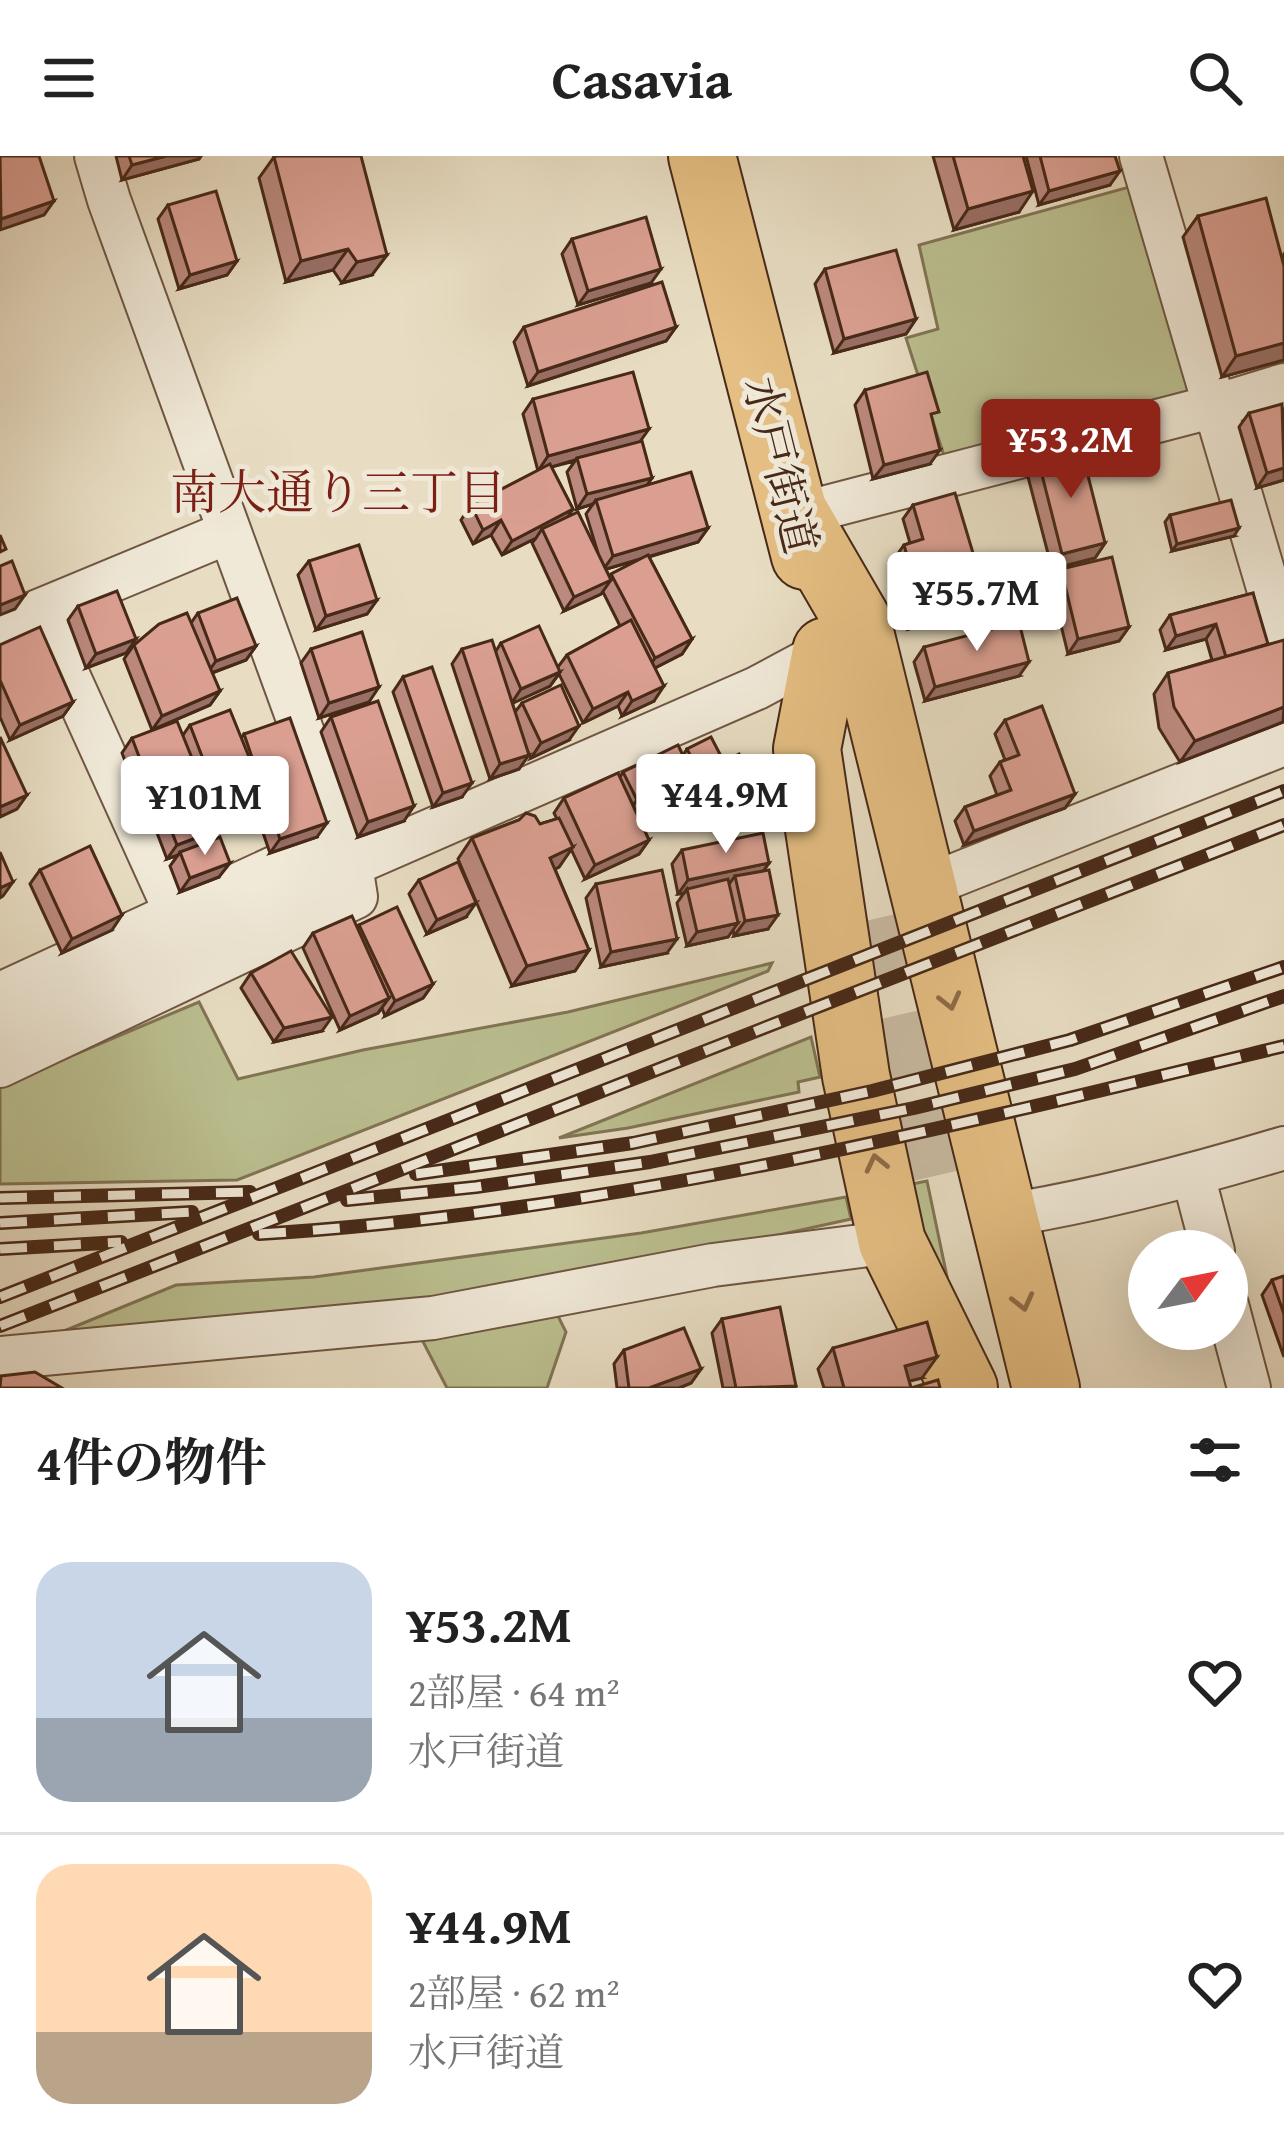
<!DOCTYPE html>
<html lang="ja">
<head>
<meta charset="utf-8">
<style>
  body { margin:0; font-family:"Gentium Book Plus","Noto Serif JP",serif; background:#f2f2f2; color:#222; height:100vh; display:flex; flex-direction:column; font-size:45px; white-space:nowrap }
  * { box-sizing:border-box; margin:0 }
  p { font-size:39px; color:#767676 }
  .icon { flex:none; width:66px; height:66px; fill:none; stroke:currentColor; stroke-width:2; stroke-linecap:round; stroke-linejoin:round }
  .map { position:relative; height:1232px; overflow:hidden }
  .panel { display:flex; flex-direction:column; background:#fff; flex:1 }
  .panel>* { flex:none }
  .needle { width:78px; rotate:58deg }
  .tools { position:absolute; left:1128px; top:1074px; display:grid; gap:24px }
  .tools a { display:grid; place-items:center; width:120px; height:120px; border-radius:50%; background:#fff; box-shadow:0 12px 48px #0002; font-size:60px }
  .price { position:absolute; translate:-50% -102px; padding:0 27px; border-radius:12px; background:#fff; color:#222; font-size:39px; line-height:78px; filter:drop-shadow(0 3px 6px #0008) }
  .price::after { content:''; position:absolute; left:50%; top:72px; width:36px; height:27px; margin-left:-18px; background:inherit; clip-path:polygon(0 0,100% 0,50% 100%) }
  .price.selected { background:#8f2418; color:#fff }
  ul { padding:0; list-style:none }
  li { display:flex; align-items:center; gap:36px; height:300px; padding:0 36px }
  li+li { border-top:3px solid #e0e0e0 }
  li span { display:grid; place-items:center; flex:none; width:336px; height:240px; border-radius:36px; color:#555 }
  li>.icon { margin-inline-start:auto }
  span .icon { width:144px; height:144px; fill:#fffc; stroke-width:1 }
  li b { font-size:51px }
  h2 { display:flex; justify-content:space-between; align-items:center; height:144px; padding:0 36px; font-size:51px }
  header { display:flex; justify-content:space-between; align-items:center; height:156px; padding:0 36px; background:#fff; font-size:54px; font-weight:800 }
  .map>svg:first-child { display:block }
</style>
</head>
<body>
<header><svg class="icon" aria-label="menu" viewBox="0 0 24 24"><path d="M4 6h16M4 12h16M4 18h16"/></svg>Casavia<svg class="icon" aria-label="search" viewBox="0 0 24 24"><circle cx="10" cy="10" r="6"/><path d="M15 15l6 6"/></svg></header>
<div class="map">
<svg width="1284" height="1232" viewBox="0 0 1284 1232">
  <rect width="100%" height="100%" fill="#e8ddc3"/>
  <filter id="stains"><feTurbulence type="fractalNoise" baseFrequency=".00167" numOctaves="4"/><feColorMatrix values="0 0 0 0 .2 0 0 0 0 .09 0 0 0 0 .02 0 0 0 .5 -.17"/></filter>
  <radialGradient id="worn" r=".72"><stop offset=".6" stop-color="#630" stop-opacity="0"/><stop offset="1" stop-color="#630" stop-opacity=".3"/></radialGradient>
  <g fill="#bbbf90" stroke="#817454" stroke-width="3">
    <path d="M1140 28 1196 224 1186 236 946 306 906 182 938 173 919 89Z"/>
    <path d="M772 807 768 815 237 1024 0 1028V930L199 846 238 923 363 894 568 856Z"/>
    <path d="M811 881 820 921 798 926 799 936 628 972 559 982Z"/>
    <path d="M927 1025 950 1135 892 1032Z"/>
    <path d="M846 1041 851 1063 645 1108 425 1146 222 1169 64 1175 176 1129 314 1121 641 1077Z"/>
    <path d="M558 1160 566 1176 547 1232H447L420 1180Z"/>
  </g>
  <g fill="none" stroke-linecap="round" stroke-linejoin="round">
    <path stroke="#c8b9a1" stroke-width="66" stroke-dasharray="66 33" stroke-linecap="butt" d="M887 760 947 1021"/>
    <g stroke="#6f5643" stroke-width="46">
      <g id="minor">
        <path d="M1141 0 1284 486"/>
        <path d="M796 359 1215 250 1284 229"/>
        <path d="M39 455 176 757"/>
        <path d="M0 471 229 376"/>
        <path d="M922 732 1284 588"/>
        <path d="M0 838 339 682"/>
        <path d="M0 873 351 709 757 532 826 495"/>
        <path d="M0 910 356 741 351 709 109 44 96 0"/>
        <path d="M1193 1019 1213 1095"/>
        <path d="M1001 1060C1097 1045 1191 1020 1284 992"/>
        <path d="M1227 1149 1249 1232"/>
        <path d="M0 1202 433 1162 713 1109 892 1086"/>
      </g>
    </g>
    <g stroke="#472918" stroke-width="70">
      <g id="primary">
        <path d="M702 0 805 400"/>
        <path d="M796 359 857 464 1046 1232"/>
        <path d="M826 495 807 593 856 920 892 1086 964 1232"/>
      </g>
    </g>
    <use href="#minor" stroke="#f0e9d8" stroke-width="42"/>
    <use href="#primary" stroke="#e4be82" stroke-width="66"/>
    <g stroke="#472918" stroke-width="14">
      <g id="rail">
        <path d="M416 1018 633 987 872 935 1070 884 1284 811"/>
        <path d="M0 1042 250 1036"/>
        <path d="M347 1044 476 1031 650 1006 914 952 1075 913 1284 840"/>
        <path d="M0 1067 192 1056"/>
        <path d="M259 1078C607 1057 947 972 1284 890"/>
        <path d="M0 1093 121 1086"/>
        <path d="M0 1141 1284 635"/>
        <path d="M0 1170 1284 669"/>
      </g>
    </g>
    <use href="#rail" stroke="#f0e9d8" stroke-width="9" stroke-dasharray="27" stroke-linecap="butt"/>
  </g>
  <g fill="#bb897d" stroke="#472918" stroke-width="3" fill-rule="evenodd">
    <path d="M116 0H201L199 3 122 24Z"/>
    <path d="M933 0H1023L1019 56 954 74Z"/>
    <path d="M1026 0H1115L1110 29 1039 49Z"/>
    <path d="M274 1 372 119 342 127 333 114 286 126 259 22Z"/>
    <path d="M168 49 237 105 227 119 179 133 158 63Z"/>
    <path d="M1198 60 1282 101 1284 98V204L1222 221 1183 81Z"/>
    <path d="M572 83 651 127 578 149 562 98Z"/>
    <path d="M825 113 916 163 906 178 834 197 815 128Z"/>
    <path d="M524 171H676L666 185 528 230 514 186Z"/>
    <path d="M865 234 930 308 873 323 855 249Z"/>
    <path d="M533 243 640 286 652 322 647 329 708 372 698 386 649 401 692 483 682 498 655 512 654 545 622 560 618 550 583 567 559 518 550 530 512 547 515 556 522 547 569 584 531 602 528 596 519 613 490 623 452 508 462 493 496 495 501 487 558 511 567 499 620 470 603 436 601 438 564 455 532 387 536 382 502 399 491 379 473 388 461 364 471 349 538 315 523 258ZM575 305 567 316 577 353 593 348 586 358 598 397 568 360 573 353 551 311ZM641 403 609 421 606 413Z"/>
    <path d="M1284 253V324L1257 332 1239 271 1249 257Z"/>
    <path d="M1038 303 1105 387 1095 402 1052 413 1027 317Z"/>
    <path d="M913 349 976 407 969 418 975 444 965 458 909 473 902 444 905 439 904 440 894 403 904 389 910 387 903 363Z"/>
    <path d="M1170 359 1234 380 1172 395 1165 366Z"/>
    <path d="M309 405 377 444 367 458 316 474 298 419Z"/>
    <path d="M1061 413 1129 471 1119 485 1068 498 1051 428Z"/>
    <path d="M1253 437 1283 566 1180 606 1159 572 1154 538 1168 517 1212 504 1206 483 1166 494 1160 474 1170 459Z"/>
    <path d="M78 450 126 497 86 512 68 464Z"/>
    <path d="M198 457 256 490 246 504 212 517 220 535 210 549 152 574 124 503 134 489 191 467Z"/>
    <path d="M0 489 73 546 63 560 10 584 0 561Z"/>
    <path d="M924 491 1019 520 925 545 914 506Z"/>
    <path d="M311 493 369 546 319 562 301 507Z"/>
    <path d="M403 521 462 641 433 651 393 536Z"/>
    <path d="M331 561 404 665 358 681 321 576Z"/>
    <path d="M1005 564 1075 638 1065 652 964 689 955 665 965 651 997 639 990 620 1000 606 1005 604 995 578Z"/>
    <path d="M190 569 241 582 244 578 317 681 270 697 241 613 239 616 200 630 217 674 210 685 219 721 180 736 170 710 178 699 167 703 149 656 158 643 142 649 122 597 132 582 183 579Z"/>
    <path d="M687 593 724 606 745 643 706 663 692 636 687 643 636 656 649 684 639 698 585 723 571 693 559 711 555 713 589 794 575 815 512 830 458 703 472 682 519 664 540 668 557 663 554 657 564 642 620 621 623 616 683 599Z"/>
    <path d="M682 694 769 707 764 714 768 773 734 780 733 773 728 781 687 790 677 747 684 737 678 738 672 708Z"/>
    <path d="M40 714 112 774 62 797 30 728Z"/>
    <path d="M419 724 466 761 427 778 409 738Z"/>
    <path d="M596 728 667 797 601 811 586 742Z"/>
    <path d="M359 769 433 828 423 842 385 860 382 852 378 857 340 874 303 792 313 777 357 771Z"/>
    <path d="M251 817 322 875 274 886 241 832Z"/>
    <path d="M1284 1120V1201L1262 1139 1272 1124Z"/>
    <path d="M722 1163 796 1230 795 1232H723L712 1177Z"/>
    <path d="M833 1192 922 1222 909 1225 911 1232H940H824L818 1213Z"/>
    <path d="M624 1194 701 1213 691 1227 679 1232H617L614 1208Z"/>
  </g>
  <g fill="#996f66" stroke="#472918" stroke-width="3">
    <path d="M166 0H201L199 3 122 24 132 9Z"/>
    <path d="M1120 15 1110 29 1039 49 1049 35Z"/>
    <path d="M1033 35 1019 56 954 74 968 53Z"/>
    <path d="M54 45 44 59 0 74 1 63Z"/>
    <path d="M348 93 333 114 286 126 301 105Z"/>
    <path d="M387 99 372 119 342 127 357 106Z"/>
    <path d="M237 105 227 119 179 133 190 119Z"/>
    <path d="M661 113 651 127 578 149 588 135Z"/>
    <path d="M916 163 906 178 834 197 844 183Z"/>
    <path d="M676 171 666 185 528 230 538 216Z"/>
    <path d="M1284 187V204L1222 221 1236 200Z"/>
    <path d="M649 273 639 287 577 302 575 304 538 315 548 300Z"/>
    <path d="M940 294 930 308 873 323 884 309Z"/>
    <path d="M1284 312V324L1257 332 1267 317Z"/>
    <path d="M652 322 642 336 596 344 593 348 577 353 587 338Z"/>
    <path d="M573 353 563 368 542 373 536 382 502 399 512 385Z"/>
    <path d="M501 364 491 379 473 388 483 374Z"/>
    <path d="M708 372 698 386 603 414 613 400Z"/>
    <path d="M1239 372 1234 380 1172 395 1177 388Z"/>
    <path d="M1105 387 1095 402 1052 413 1062 398Z"/>
    <path d="M976 407 966 421 912 430 904 440 914 425Z"/>
    <path d="M611 424 601 438 564 455 574 441Z"/>
    <path d="M25 439 15 453 0 459V449Z"/>
    <path d="M377 444 367 458 316 474 326 460Z"/>
    <path d="M975 444 965 458 909 473 919 458Z"/>
    <path d="M1216 468 1206 483 1166 494 1176 480Z"/>
    <path d="M1129 471 1119 485 1068 498 1078 483Z"/>
    <path d="M136 483 126 497 86 512 96 498Z"/>
    <path d="M692 483 682 498 645 517 655 502Z"/>
    <path d="M256 490 246 504 206 519 216 505Z"/>
    <path d="M1029 506 1019 520 925 545 935 531Z"/>
    <path d="M560 516 550 530 511 548 521 533Z"/>
    <path d="M664 530 654 545 622 560 632 545Z"/>
    <path d="M379 531 369 546 319 562 329 547Z"/>
    <path d="M220 535 210 549 152 574 162 560Z"/>
    <path d="M628 536 618 550 583 567 593 553Z"/>
    <path d="M73 546 63 560 10 584 20 569Z"/>
    <path d="M1284 551 1283 566 1180 606 1195 585Z"/>
    <path d="M579 570 569 584 531 602 541 587Z"/>
    <path d="M529 599 519 613 490 623 500 608Z"/>
    <path d="M249 601 239 616 198 630 208 616Z"/>
    <path d="M198 617 188 632 142 649 152 635Z"/>
    <path d="M472 627 462 641 433 651 443 637Z"/>
    <path d="M697 629 687 643 626 658 637 644Z"/>
    <path d="M755 629 745 643 706 663 716 649Z"/>
    <path d="M1075 638 1065 652 964 689 974 675Z"/>
    <path d="M27 639 17 653 0 661V651Z"/>
    <path d="M414 650 404 665 358 681 368 666Z"/>
    <path d="M327 667 317 681 270 697 280 683Z"/>
    <path d="M217 674 207 688 180 696 178 699 167 703 177 689Z"/>
    <path d="M649 684 639 698 585 723 595 709Z"/>
    <path d="M573 691 559 711 536 722 550 702Z"/>
    <path d="M230 707 219 721 180 736 190 722Z"/>
    <path d="M769 707 759 721 735 720 730 727 688 736 687 733 684 737 678 738 688 724Z"/>
    <path d="M13 726 3 740 0 742V732Z"/>
    <path d="M476 747 466 761 427 778 437 764Z"/>
    <path d="M122 759 112 774 62 797 72 783Z"/>
    <path d="M778 759 768 773 734 780 745 765Z"/>
    <path d="M738 767 728 781 687 790 697 776Z"/>
    <path d="M677 783 667 797 601 811 611 796Z"/>
    <path d="M589 794 575 815 512 830 527 810Z"/>
    <path d="M433 828 423 842 385 860 395 845Z"/>
    <path d="M389 842 378 857 340 874 350 860Z"/>
    <path d="M332 861 322 875 274 886 284 872Z"/>
    <path d="M937 1201 922 1222 890 1230 905 1210Z"/>
    <path d="M701 1213 691 1227 679 1232H649Z"/>
  </g>
  <g fill="#da9f91" stroke="#472918" stroke-width="3">
    <path d="M0 0H39L54 45 1 63Z"/>
    <path d="M129 0H166L132 9Z"/>
    <path d="M277 0H361L387 99 357 106 348 93 301 105 274 1Z"/>
    <path d="M953 0H1023L1033 35 968 53Z"/>
    <path d="M1040 0H1115L1120 15 1049 35Z"/>
    <path d="M216 35 237 105 190 119 168 49Z"/>
    <path d="M1266 42 1284 110V187L1236 200 1198 60Z"/>
    <path d="M646 61 661 113 588 135 572 83Z"/>
    <path d="M896 94 916 163 844 183 825 113Z"/>
    <path d="M662 126 676 171 538 216 524 171Z"/>
    <path d="M633 216 649 273 548 300 533 243Z"/>
    <path d="M927 216 939 256 931 258 940 294 884 309 865 234Z"/>
    <path d="M1282 248 1284 312 1267 317 1249 257Z"/>
    <path d="M642 285 652 322 587 338 577 302Z"/>
    <path d="M1081 292 1105 387 1062 398 1038 303Z"/>
    <path d="M550 308 573 353 512 385 501 364 483 374 471 349Z"/>
    <path d="M691 316 708 372 613 400 596 344Z"/>
    <path d="M955 337 976 407 914 425 904 389 923 383 913 349Z"/>
    <path d="M1231 344 1239 372 1177 388 1170 359Z"/>
    <path d="M578 356 611 424 574 441 542 373Z"/>
    <path d="M0 379 6 393 0 396Z"/>
    <path d="M359 389 377 444 326 460 309 405Z"/>
    <path d="M648 399 692 483 655 502 611 418Z"/>
    <path d="M1112 401 1129 471 1078 483 1061 413Z"/>
    <path d="M12 405 25 439 0 449V410Z"/>
    <path d="M968 415 975 444 919 458 912 430Z"/>
    <path d="M117 435 136 483 96 498 78 450Z"/>
    <path d="M1253 437 1268 488 1226 501 1216 468 1176 480 1170 459Z"/>
    <path d="M237 442 256 490 216 505 198 457Z"/>
    <path d="M187 457 220 535 162 560 134 489 159 468Z"/>
    <path d="M631 464 664 530 632 545 628 536 593 553 567 499Z"/>
    <path d="M1019 466 1029 506 935 531 924 491Z"/>
    <path d="M539 470 560 516 521 533 501 487Z"/>
    <path d="M40 471 73 546 20 569 0 524V489Z"/>
    <path d="M362 476 379 531 329 547 311 493Z"/>
    <path d="M492 484 529 599 500 608 462 493Z"/>
    <path d="M1284 484V551L1195 585 1174 551 1168 517Z"/>
    <path d="M432 511 472 627 443 637 403 521Z"/>
    <path d="M561 529 579 570 541 587 522 547Z"/>
    <path d="M378 545 414 650 368 666 331 561Z"/>
    <path d="M1042 550 1075 638 974 675 965 651 1011 634 1000 606 1019 599 1005 564Z"/>
    <path d="M230 554 249 601 208 616 190 569Z"/>
    <path d="M290 562 327 667 280 683 244 578Z"/>
    <path d="M177 565 198 617 152 635 132 582Z"/>
    <path d="M0 581 27 639 0 651Z"/>
    <path d="M711 581 724 606 739 598 755 629 716 649 687 593Z"/>
    <path d="M678 589 697 629 637 644 623 616Z"/>
    <path d="M618 617 649 684 595 709 564 642Z"/>
    <path d="M199 626 217 674 177 689 159 642Z"/>
    <path d="M526 657 535 660 540 668 559 662 573 691 550 702 589 794 527 810 472 682 519 664Z"/>
    <path d="M763 677 769 707 688 724 682 694Z"/>
    <path d="M220 681 230 707 190 722 180 696Z"/>
    <path d="M90 690 122 759 72 783 40 714Z"/>
    <path d="M0 696 13 726 0 732Z"/>
    <path d="M458 706 476 747 437 764 419 724Z"/>
    <path d="M662 714 677 783 611 796 596 728Z"/>
    <path d="M769 714 778 759 745 765 735 720Z"/>
    <path d="M728 723 738 767 697 776 687 733Z"/>
    <path d="M397 751 433 828 395 845 359 769Z"/>
    <path d="M352 760 389 842 350 860 313 777Z"/>
    <path d="M291 795 332 861 284 872 251 817Z"/>
    <path d="M1284 1120V1158L1272 1124Z"/>
    <path d="M780 1151 796 1230 736 1232 722 1163Z"/>
    <path d="M927 1166 937 1201 905 1210 911 1232 938 1224 940 1232H844L833 1192Z"/>
    <path d="M684 1172 701 1213 649 1232H629L624 1194Z"/>
    <path d="M35 1216 62 1232H0L1 1220Z"/>
  </g>
  <defs><path id="oneway-chevron" d="M-2-3.5L2.5 0L-2 3.5" fill="none" stroke-width="1.6" stroke-linecap="round" stroke-linejoin="round" transform="scale(3)"/></defs>
  <g stroke="#8e6c48">
    <use href="#oneway-chevron" transform="translate(950 845) rotate(76)"/>
    <use href="#oneway-chevron" transform="translate(876 1007) rotate(-103)"/>
    <use href="#oneway-chevron" transform="translate(1023 1146) rotate(76)"/>
  </g>
  <g text-anchor="middle" stroke-width="10" stroke-linejoin="round" paint-order="stroke">
    <g font-size="45" fill="#472918" stroke="#f0e9d8">
      <text transform="translate(781 309) rotate(76)" y="16">水戸街道</text>
    </g>
    <g font-size="48" fill="#7a1f14" stroke="#f0e9d8">
      <text x="338" y="353">南大通り三丁目</text>
    </g>
  </g>
  <rect width="100%" height="100%" filter="url(#stains)"/>
  <rect width="100%" height="100%" fill="url(#worn)"/>
</svg>
<div class="tools">
<a><svg class="needle" viewBox="-14 -14 28 28"><path d="M0-13l5 13h-10z" fill="#e53935"/><path d="M0 13l5-13h-10z" fill="#767676"/></svg></a>
</div>
<b class="price selected" style="left:1071px;top:345px">¥53.2M</b>
<b class="price" style="left:977px;top:498px">¥55.7M</b>
<b class="price" style="left:726px;top:700px">¥44.9M</b>
<b class="price" style="left:205px;top:702px">¥101M</b>
</div>
<section class="panel">
<h2>4件の物件<svg class="icon" aria-label="filters" viewBox="0 0 24 24"><path d="M4 7h16M4 17h16"/><circle cx="9" cy="7" r="2"/><circle cx="15" cy="17" r="2"/></svg></h2>
<ul>
<li><span style="background:linear-gradient(#c9d6e8 65%,#9aa5b1 0)"><svg class="icon" aria-label="home" viewBox="0 0 24 24"><path d="M3 11l9-7 9 7M6 9v11h12V9"/></svg></span><div><b>¥53.2M</b><p>2部屋 · 64 m²</p><p>水戸街道</p></div><svg class="icon" aria-label="heart" viewBox="0 0 24 24"><path d="M12 20l-8-8c-3-5 5-10 8-4 3-6 11-1 8 4z"/></svg></li>
<li><span style="background:linear-gradient(#ffd9b3 70%,#b9a48a 0)"><svg class="icon" aria-label="home" viewBox="0 0 24 24"><path d="M3 11l9-7 9 7M6 9v11h12V9"/></svg></span><div><b>¥44.9M</b><p>2部屋 · 62 m²</p><p>水戸街道</p></div><svg class="icon" aria-label="heart" viewBox="0 0 24 24"><path d="M12 20l-8-8c-3-5 5-10 8-4 3-6 11-1 8 4z"/></svg></li>
</ul>
</section>
</body>
</html>
